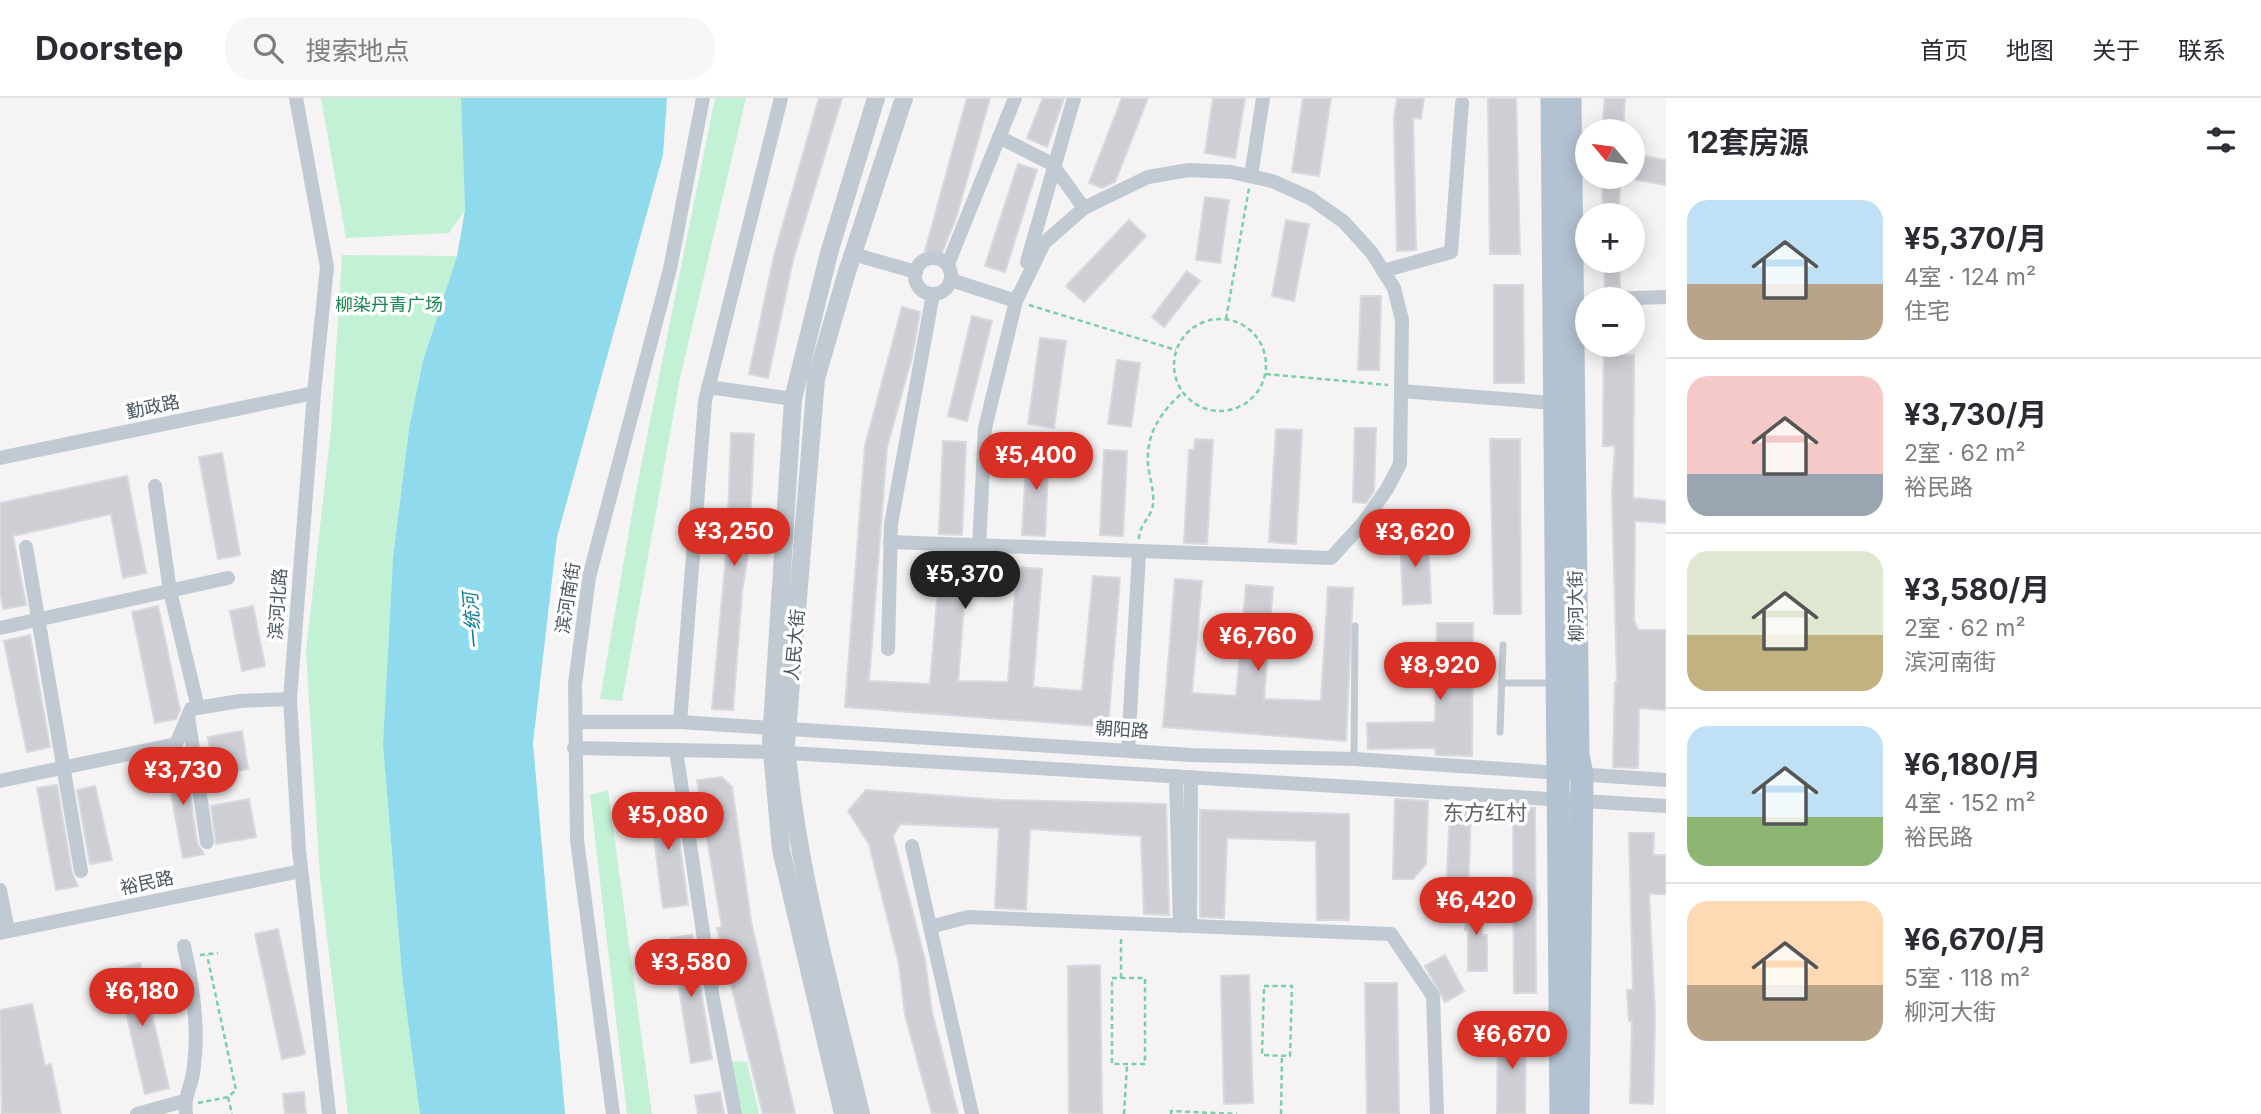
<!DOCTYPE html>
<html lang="zh">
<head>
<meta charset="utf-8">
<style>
  body { margin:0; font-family:Inter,"Noto Sans SC",sans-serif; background:#f7f7f7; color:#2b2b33; height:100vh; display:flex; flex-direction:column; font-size:26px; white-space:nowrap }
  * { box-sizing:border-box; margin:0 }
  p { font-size:23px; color:#7c7c81 }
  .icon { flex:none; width:38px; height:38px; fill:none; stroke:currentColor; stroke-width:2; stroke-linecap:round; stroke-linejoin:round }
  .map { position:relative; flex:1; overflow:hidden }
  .panel { display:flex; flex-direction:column; background:#fff; width:595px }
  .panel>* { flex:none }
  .needle { width:46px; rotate:299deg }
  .fabs { position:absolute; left:1575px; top:21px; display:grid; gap:14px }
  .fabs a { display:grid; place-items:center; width:70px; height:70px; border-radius:50%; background:#fff; box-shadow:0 4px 18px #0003; font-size:35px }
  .price { position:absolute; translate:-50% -60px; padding:0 16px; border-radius:24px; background:#d93025; color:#fff; font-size:23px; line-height:46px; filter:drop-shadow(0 2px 4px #0008) }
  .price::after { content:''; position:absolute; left:50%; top:42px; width:21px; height:16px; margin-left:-10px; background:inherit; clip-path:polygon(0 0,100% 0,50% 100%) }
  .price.active { background:#222; color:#fff }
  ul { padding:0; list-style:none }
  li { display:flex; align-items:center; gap:21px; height:175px; padding:0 21px }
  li+li { border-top:2px solid #e1e1e2 }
  li span { display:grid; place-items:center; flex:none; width:196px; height:140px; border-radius:21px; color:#555 }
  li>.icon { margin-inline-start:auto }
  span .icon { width:84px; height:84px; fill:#fffc; stroke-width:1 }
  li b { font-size:30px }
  h2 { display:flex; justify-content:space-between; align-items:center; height:84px; padding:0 21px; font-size:30px }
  header { display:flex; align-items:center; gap:42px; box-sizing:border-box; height:98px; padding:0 35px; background:#fff; border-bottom:2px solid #e1e1e2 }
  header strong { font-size:33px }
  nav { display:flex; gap:38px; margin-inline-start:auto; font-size:24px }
  .search { width:490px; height:63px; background:#f7f7f7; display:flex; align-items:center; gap:18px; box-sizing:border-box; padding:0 24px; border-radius:28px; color:#7c7c81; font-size:26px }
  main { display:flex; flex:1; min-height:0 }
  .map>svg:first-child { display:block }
</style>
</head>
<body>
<header>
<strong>Doorstep</strong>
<div class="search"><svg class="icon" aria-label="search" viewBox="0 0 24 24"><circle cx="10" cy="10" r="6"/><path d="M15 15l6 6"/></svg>搜索地点</div>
<nav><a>首页</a><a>地图</a><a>关于</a><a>联系</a></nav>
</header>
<main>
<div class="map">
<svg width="1666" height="1016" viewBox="0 0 1666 1016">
  <rect width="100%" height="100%" fill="#f5f3f3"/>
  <g fill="#c3f1d5">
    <path d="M321 0H461L465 112 449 135 346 140Z"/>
    <path d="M715 0H746L680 280 622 603 600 601 636 393Z"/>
    <path d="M342 157 457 158 424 261 409 331 393 460 383 646 402 877 423 1016H348L320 780 306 553 331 332Z"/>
    <path d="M608 692 652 1016H627L590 697Z"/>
    <path d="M731 963 747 964 759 1016H740Z"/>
  </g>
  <path fill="#90daee" d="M461 0H667L663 57 557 439 533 645 565 1016H420L402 877 383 646 393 460 409 331 423 263 457 158 465 112Z"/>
  <g fill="#cdcfd5" stroke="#d7d9de" stroke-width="2">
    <path d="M819 0H842L793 162 768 280 749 276 774 158Z"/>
    <path d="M967 0H990L956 120 941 157 925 153Z"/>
    <path d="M1043 0H1064L1047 49 1027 40Z"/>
    <path d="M1122 0H1148L1115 84 1102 90 1089 85Z"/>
    <path d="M1213 0H1245L1235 60 1205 55Z"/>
    <path d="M1303 0H1331L1319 78 1292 74Z"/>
    <path d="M1397 0H1424L1421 21 1413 20 1416 152 1397 153 1394 20Z"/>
    <path d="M1488 0H1516L1520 156H1490Z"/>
    <path d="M1605 0H1625L1623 33H1602Z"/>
    <path d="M1636 57 1666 62V87L1632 81Z"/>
    <path d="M1018 66 1037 72 1005 174 985 168Z"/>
    <path d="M1602 79H1621L1618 117H1603Z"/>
    <path d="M1205 99 1229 102 1220 165 1196 162Z"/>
    <path d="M1129 122 1146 138 1084 204 1066 188Z"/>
    <path d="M1286 122 1309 126 1294 203 1272 198Z"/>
    <path d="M1604 163H1619L1620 189H1605Z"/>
    <path d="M1187 173 1200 183 1164 229 1152 219Z"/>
    <path d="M1494 187H1523L1524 285H1494Z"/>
    <path d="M1361 198H1381L1379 272H1358Z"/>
    <path d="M902 209 920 214 912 259 887 349 869 583 930 586 940 468 967 470 958 583 1008 584 1017 469 1042 471 1033 589 1082 593 1093 478 1120 480 1108 629 845 609 865 348Z"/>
    <path d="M972 218 992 223 967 323 948 318Z"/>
    <path d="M1040 240 1066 243 1054 330 1028 326Z"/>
    <path d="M1604 247H1624V257H1634L1633 400 1666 403V425L1635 423 1634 522 1638 532H1666V612L1639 610 1638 670 1613 669 1615 584H1617L1612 393 1615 348H1603Z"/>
    <path d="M1117 262 1140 265 1131 329 1108 326Z"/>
    <path d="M1355 330H1376L1374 393 1366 405 1353 404Z"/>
    <path d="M1276 331 1302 332 1296 446 1269 444Z"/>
    <path d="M731 335 754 336 749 450 742 494 733 612 712 611 727 447Z"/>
    <path d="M1195 341 1213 342 1207 446 1184 445 1189 352H1194Z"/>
    <path d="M1490 341H1520L1521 516H1494Z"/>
    <path d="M943 343 966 344 962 437 939 436Z"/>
    <path d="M1027 349 1049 350 1045 438 1022 437Z"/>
    <path d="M1104 352 1127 353 1123 438 1100 437Z"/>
    <path d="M222 355 240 457 218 461 199 359Z"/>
    <path d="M127 378 146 475 123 480 111 416 13 438 26 507 3 511 0 493V405Z"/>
    <path d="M1428 436 1431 505 1403 507 1400 437Z"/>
    <path d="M1175 481 1202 483 1192 595 1236 598 1246 487 1273 489 1264 601 1321 603 1328 489 1353 490 1346 643 1163 629Z"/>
    <path d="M158 508 180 612 176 621 155 625 132 514Z"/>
    <path d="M253 508 265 568 242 573 230 513Z"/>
    <path d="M1437 525H1473L1472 658 1436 657 1435 650 1368 651 1367 625 1435 624Z"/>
    <path d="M30 537 50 649 27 654 4 543Z"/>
    <path d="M242 633 248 671 215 677 208 639Z"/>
    <path d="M185 660 197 745 204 756 183 760 165 664Z"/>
    <path d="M722 679 732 689 751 823 795 1016H763L717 830 722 829 697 682Z"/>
    <path d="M57 687 72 775 78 788 56 792 37 690Z"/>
    <path d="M95 688 112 762 90 766 77 692Z"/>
    <path d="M866 692 1001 702 1166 706 1169 817 1144 816 1141 738 1030 731 1026 812 995 810 999 730 900 726 893 738 925 862 932 914 958 1016H932L905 917 899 866 869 746 848 713Z"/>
    <path d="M673 697 688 807 663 810 649 701Z"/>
    <path d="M249 701 256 739 216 746 211 708Z"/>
    <path d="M1395 701 1428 703 1426 766 1413 781H1393Z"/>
    <path d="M1513 708 1535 710 1536 895H1514Z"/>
    <path d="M1200 712 1349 716V822H1317L1316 743 1227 740 1224 820 1200 819Z"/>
    <path d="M1450 712 1471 713 1468 795 1446 794Z"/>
    <path d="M1629 735H1654L1653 757H1666V796H1649L1655 917 1653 1006 1630 1005 1632 923H1629L1627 892H1633Z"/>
    <path d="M1470 800 1484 801 1482 837H1487V873H1468V832H1465Z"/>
    <path d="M278 831 305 956 282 961 255 836Z"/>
    <path d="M692 837 712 961 691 965 671 840Z"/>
    <path d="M1445 857 1464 893 1445 904 1425 868Z"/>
    <path d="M140 865 169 990 145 996 116 871Z"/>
    <path d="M1100 867 1102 1016H1069L1068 868Z"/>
    <path d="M1249 877 1253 1005 1224 1006 1221 878Z"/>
    <path d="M1365 885H1397L1399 1016H1367Z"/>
    <path d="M32 906 45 968 51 966 61 1016H2L0 912Z"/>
    <path d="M1498 930H1526L1525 1016H1497Z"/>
    <path d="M304 994 306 1016H285L283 996Z"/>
    <path d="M720 994 724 1016H698L695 998Z"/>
  </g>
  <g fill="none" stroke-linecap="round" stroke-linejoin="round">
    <g stroke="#7ad0a6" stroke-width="2.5" stroke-dasharray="5 3.5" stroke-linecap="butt">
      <path d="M1029 207 1176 252"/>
      <circle cx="1220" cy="267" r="46"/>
      <path d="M1226 221 1249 90"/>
      <path d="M1266 276 1388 287"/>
      <path d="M1139 441C1139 426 1152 419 1153 406 1155 390 1146 372 1148 356 1149 331 1164 311 1182 295"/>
      <path d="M200 857 218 855"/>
      <rect x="1112" y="880" width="33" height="86"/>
      <path d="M1121 880V838"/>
      <path d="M1264 888H1292L1290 958 1262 957Z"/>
      <path d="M228 999 232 1016"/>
      <path d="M198 1005 228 999 236 992 207 857"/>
      <path d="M1124 1016 1127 967"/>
      <path d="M1171 1016V1013L1237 1016"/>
      <path d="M1281 1016 1282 957"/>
    </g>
    <g stroke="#c1cad2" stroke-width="7">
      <path d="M1501 585H1553"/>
      <path d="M1500 634 1503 547"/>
      <path d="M1354 661 1355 528"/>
    </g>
    <g stroke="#c1cad2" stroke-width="14">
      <path d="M296 0 327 169 314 295 290 601 299 752 329 1016"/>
      <path d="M999 39 1052 66 1084 110"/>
      <path d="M1251 78 1263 0"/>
      <path d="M853 156 916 174"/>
      <circle cx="933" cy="178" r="18"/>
      <path d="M1027 164 1074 0"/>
      <path d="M948 166 1015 0"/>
      <path d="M1383 173 1451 154 1462 5"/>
      <path d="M951 182 1016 203 1018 197"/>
      <path d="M1605 201 1666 199"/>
      <path d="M708 289 793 301"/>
      <path d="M1401 293 1554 305"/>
      <path d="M0 360 314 295"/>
      <path d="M155 388 170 493 198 610"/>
      <path d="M890 444 1331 460 1363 425 1387 391 1400 366 1402 222 1394 190 1372 155 1344 124 1310 100 1272 83 1231 74 1189 72 1148 79 1084 110 1044 145 1016 203 985 330 979 449"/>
      <path d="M26 449 81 773"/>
      <path d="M0 530 228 480"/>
      <path d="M888 551 891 426 933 196"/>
      <path d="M188 618 207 744"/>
      <path d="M576 624H680L1191 657 1354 661 1666 682"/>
      <path d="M680 624 705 303 781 0"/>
      <path d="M574 650 772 654 1666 708"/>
      <path d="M676 652 712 895 735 1016"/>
      <path d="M1128 652 1139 455"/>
      <path d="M1176 678 1180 828"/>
      <path d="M0 683 176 646 191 611 240 603 290 601"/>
      <path d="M912 748 972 1016"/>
      <path d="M0 792 8 833"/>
      <path d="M1190 828 1191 679"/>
      <path d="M930 829 968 819 1391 836 1433 898 1437 1016"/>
      <path d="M0 835 301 773"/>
      <path d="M184 848C193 887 199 928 194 968 193 986 183 998 186 1016"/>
      <path d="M137 1016 184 1003"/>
      <path d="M613 1016 577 742 575 586 589 479 670 171 703 0"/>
    </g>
    <g stroke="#c1cad2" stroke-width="18">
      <path d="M843 1016 781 752 771 643 793 301 829 155 876 0"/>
      <path d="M861 1016C832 894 797 771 786 646L816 281 846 177 904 0"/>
    </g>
    <g stroke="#b3c2d1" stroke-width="23">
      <path d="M1552 0 1561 1016"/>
      <path d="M1570 0 1578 657 1582 676 1578 1016"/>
    </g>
  </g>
  <g text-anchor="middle" stroke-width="7" stroke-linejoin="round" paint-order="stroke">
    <g font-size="18" fill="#17864f" stroke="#fff">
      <text x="389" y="213">柳染丹青广场</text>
    </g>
    <g font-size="18" fill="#4a5661" stroke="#fff">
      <text transform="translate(153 309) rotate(-12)" y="6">勤政路</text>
      <text transform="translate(568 500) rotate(-81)" y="6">滨河南街</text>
      <text transform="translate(278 506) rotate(-86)" y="6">滨河北路</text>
      <text transform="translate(1576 508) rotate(-91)" y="6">柳河大街</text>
      <text transform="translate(795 547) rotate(-85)" y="6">人民大街</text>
      <text transform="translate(1122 632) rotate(4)" y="6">朝阳路</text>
      <text transform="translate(147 785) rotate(-12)" y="6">裕民路</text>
    </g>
    <g font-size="19" font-style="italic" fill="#0c7c9b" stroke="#fff">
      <text transform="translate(472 523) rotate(-95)" y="7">一统河</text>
    </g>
    <g font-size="21" fill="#5f6368" stroke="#fff">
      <text x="1485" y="722">东方红村</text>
    </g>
  </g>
</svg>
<div class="fabs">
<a><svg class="needle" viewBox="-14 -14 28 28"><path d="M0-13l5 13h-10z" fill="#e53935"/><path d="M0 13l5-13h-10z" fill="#7c7c81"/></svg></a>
<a>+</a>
<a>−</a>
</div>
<b class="price" style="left:1036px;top:394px">¥5,400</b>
<b class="price" style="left:734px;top:470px">¥3,250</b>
<b class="price" style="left:1415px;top:471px">¥3,620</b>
<b class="price active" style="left:965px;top:513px">¥5,370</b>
<b class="price" style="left:1258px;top:575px">¥6,760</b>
<b class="price" style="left:1440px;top:604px">¥8,920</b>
<b class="price" style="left:183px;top:709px">¥3,730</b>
<b class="price" style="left:668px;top:754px">¥5,080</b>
<b class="price" style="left:1476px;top:839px">¥6,420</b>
<b class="price" style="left:691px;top:901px">¥3,580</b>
<b class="price" style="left:142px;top:930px">¥6,180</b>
<b class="price" style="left:1512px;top:973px">¥6,670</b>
</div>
<section class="panel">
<h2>12套房源<svg class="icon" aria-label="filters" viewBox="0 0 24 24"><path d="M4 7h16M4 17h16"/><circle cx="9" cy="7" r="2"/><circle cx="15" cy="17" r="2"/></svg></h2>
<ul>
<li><span style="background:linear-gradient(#bfe0f5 60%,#b9a48a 0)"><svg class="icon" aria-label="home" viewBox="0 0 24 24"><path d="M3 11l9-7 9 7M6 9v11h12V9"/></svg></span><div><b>¥5,370/月</b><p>4室 · 124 m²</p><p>住宅</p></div></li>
<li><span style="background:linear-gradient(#f6c9c9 70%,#9aa5b1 0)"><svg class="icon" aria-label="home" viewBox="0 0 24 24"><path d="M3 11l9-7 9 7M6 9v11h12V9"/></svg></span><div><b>¥3,730/月</b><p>2室 · 62 m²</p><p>裕民路</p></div></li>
<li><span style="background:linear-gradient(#dfe7d0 60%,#c2b280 0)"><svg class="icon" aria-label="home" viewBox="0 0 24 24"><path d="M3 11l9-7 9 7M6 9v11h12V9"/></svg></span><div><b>¥3,580/月</b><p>2室 · 62 m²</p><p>滨河南街</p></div></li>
<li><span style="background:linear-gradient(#bfe0f5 65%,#8fb573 0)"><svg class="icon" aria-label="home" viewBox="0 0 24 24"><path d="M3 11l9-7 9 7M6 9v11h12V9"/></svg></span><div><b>¥6,180/月</b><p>4室 · 152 m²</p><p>裕民路</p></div></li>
<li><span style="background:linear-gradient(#ffd9b3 60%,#b9a48a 0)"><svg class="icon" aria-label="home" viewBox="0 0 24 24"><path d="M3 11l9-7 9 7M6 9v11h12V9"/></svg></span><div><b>¥6,670/月</b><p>5室 · 118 m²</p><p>柳河大街</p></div></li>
</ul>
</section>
</main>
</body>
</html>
